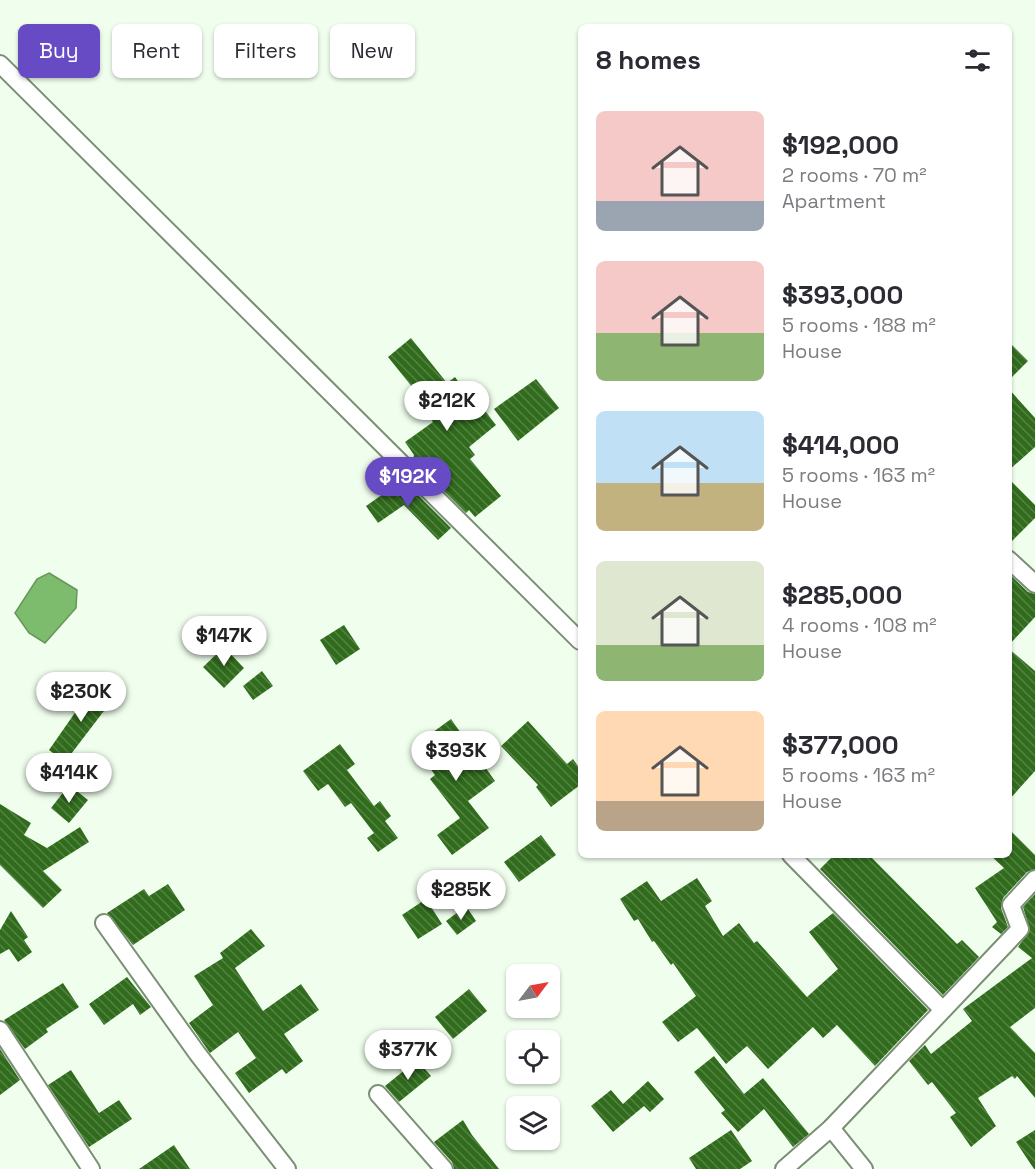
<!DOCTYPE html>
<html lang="en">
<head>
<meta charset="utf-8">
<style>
  body { margin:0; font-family:"Space Grotesk",sans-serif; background:#f2f2f3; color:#2b2b33; height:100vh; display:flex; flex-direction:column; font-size:22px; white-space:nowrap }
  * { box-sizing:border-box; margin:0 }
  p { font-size:20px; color:#7c7c81 }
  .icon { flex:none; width:33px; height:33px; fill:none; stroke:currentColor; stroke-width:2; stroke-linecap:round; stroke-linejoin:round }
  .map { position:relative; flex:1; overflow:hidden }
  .panel { position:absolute; left:578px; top:24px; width:434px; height:834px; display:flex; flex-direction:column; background:#fff; border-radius:9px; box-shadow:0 2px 4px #0004 }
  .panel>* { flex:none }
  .top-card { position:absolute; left:18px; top:24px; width:470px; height:54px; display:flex; gap:12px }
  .needle { width:39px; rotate:58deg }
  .buttons { position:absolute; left:506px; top:964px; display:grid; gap:12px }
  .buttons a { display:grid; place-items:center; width:54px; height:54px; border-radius:9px; background:#fff; box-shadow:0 2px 4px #0004; font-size:30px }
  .price { position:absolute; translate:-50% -51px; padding:0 14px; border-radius:21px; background:#fff; color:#222; font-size:20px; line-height:39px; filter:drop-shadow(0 2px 3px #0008) }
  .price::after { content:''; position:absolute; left:50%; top:36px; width:18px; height:14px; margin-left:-9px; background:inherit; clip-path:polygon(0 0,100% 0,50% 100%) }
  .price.active { background:#674bc4; color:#fff }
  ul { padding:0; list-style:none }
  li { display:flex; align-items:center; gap:18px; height:150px; padding:0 18px }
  li span { display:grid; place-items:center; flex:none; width:168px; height:120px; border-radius:9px; color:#555 }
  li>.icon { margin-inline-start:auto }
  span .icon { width:72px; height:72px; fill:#fffc; stroke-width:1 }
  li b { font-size:26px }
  h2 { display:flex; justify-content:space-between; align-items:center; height:72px; padding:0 18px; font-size:26px }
  .pill { padding:0 21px; border-radius:9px; background:#fff; box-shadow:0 2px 4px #0004; font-size:21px; line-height:54px }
  .pill.active { background:#674bc4; color:#fff }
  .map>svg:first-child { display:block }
</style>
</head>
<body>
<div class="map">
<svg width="1035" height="1169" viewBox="0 0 1035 1169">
  <defs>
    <pattern id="building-back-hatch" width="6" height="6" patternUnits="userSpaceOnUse" patternTransform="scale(1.5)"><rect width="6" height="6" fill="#306c1c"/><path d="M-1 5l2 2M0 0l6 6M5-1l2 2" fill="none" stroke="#548246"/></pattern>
  </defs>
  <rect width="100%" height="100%" fill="#f0ffed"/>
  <path fill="#7dbc6c" stroke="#67965b" stroke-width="1.5" d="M49 573 77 590 76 608 45 643 29 633 15 613 37 579Z"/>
  <g fill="url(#building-back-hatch)">
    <path d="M411 338 447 383 455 377 472 402 476 399 496 425 469 447 475 455 470 459 501 496 475 517 469 510 466 513 413 460 414 455 405 442 433 422 421 406 425 403 388 357Z"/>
    <path d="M1008 341 1028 361 1008 381Z"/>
    <path d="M536 379 559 408 518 441 494 409Z"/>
    <path d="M1008 388 1035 418V447L1008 471Z"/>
    <path d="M1008 478 1035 505V518L1008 545Z"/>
    <path d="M403 480 451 528 438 540 404 505 378 523 366 506Z"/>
    <path d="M1008 573 1028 592 1035 594V617L1008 646Z"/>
    <path d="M344 625 360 649 336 665 320 640Z"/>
    <path d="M224 647 244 668 224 688 203 667Z"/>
    <path d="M1008 648 1035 671V771L1008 801Z"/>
    <path d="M262 671 273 686 253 700 243 686Z"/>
    <path d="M95 684 113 699 65 762 49 750Z"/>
    <path d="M451 719 495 781 468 801 489 828 452 855 437 835 460 818 430 779 435 775 414 746Z"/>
    <path d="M528 721 567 764 573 759 580 769V785L551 807 536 787 538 785 501 746Z"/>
    <path d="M340 744 355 764 347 770 374 806 380 801 391 816 385 821 398 838 378 852 367 838 374 833 351 803 345 807 328 784 318 791 303 771Z"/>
    <path d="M69 785 88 800 69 823 51 808Z"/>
    <path d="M0 804 31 823 24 835 47 848 80 827 89 842 43 871 62 890 43 908 0 865Z"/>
    <path d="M1008 828 1035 855V869L1027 872 1003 898 1001 908 1008 927 1001 934 992 927 997 922 975 888 1004 868 990 855H1008Z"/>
    <path d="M541 835 556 855 519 882 504 862Z"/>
    <path d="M834 855H869L957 944 962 940 979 957 943 995 820 869Z"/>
    <path d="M697 878 712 901 705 906 723 936 739 923 754 943 757 941 807 997 838 969 809 932 833 913 928 1010 875 1066 837 1025 823 1038 813 1027 768 1069 747 1046 726 1064 697 1028 678 1042 662 1022 696 996 673 963 671 965 654 941 652 942 638 919 634 921 620 899 647 881 661 901Z"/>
    <path d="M168 884 185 910 133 945 107 913 144 889 149 896Z"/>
    <path d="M1035 894V1008L1010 1027 1035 1053V1098L1017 1076 1015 1079 1012 1076 978 1098 996 1126 971 1147 950 1117 956 1113 932 1082 928 1085 909 1061 925 1045 931 1054 972 1021 963 1009 1032 958 1018 947 1030 930 1023 907Z"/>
    <path d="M426 899 442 924 418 939 402 915Z"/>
    <path d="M466 906 476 921 457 935 446 921Z"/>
    <path d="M11 911 28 937 24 940 32 952 18 962 9 949 0 954V930Z"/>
    <path d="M251 929 265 946 235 968 263 1011 301 984 319 1010 284 1034 303 1061 286 1074 282 1069 249 1093 235 1073 256 1058 238 1032 210 1053 189 1023 213 1005 194 976 223 958 220 953Z"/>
    <path d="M127 977 151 1007 140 1015 133 1004 104 1025 89 1004Z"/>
    <path d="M63 983 79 1007 46 1029 48 1032 25 1049 4 1020Z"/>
    <path d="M469 989 487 1011 453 1039 435 1017Z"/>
    <path d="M0 1049 20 1080 0 1095Z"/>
    <path d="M714 1056 744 1094 763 1078 809 1134 793 1147 764 1109 738 1132 721 1113 725 1110 694 1072Z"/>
    <path d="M417 1060 431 1076 399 1102 385 1086Z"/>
    <path d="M71 1070 99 1113 119 1100 132 1119 89 1147 48 1085Z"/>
    <path d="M648 1081 664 1099 650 1112 644 1106 613 1132 591 1106 611 1090 623 1104Z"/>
    <path d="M463 1120 472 1135 499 1169H454L452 1162 434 1142Z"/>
    <path d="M731 1130 752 1161 740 1169H696L689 1158Z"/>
    <path d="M1035 1130V1169H1034L1016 1142Z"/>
    <path d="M174 1145 190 1169H139Z"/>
  </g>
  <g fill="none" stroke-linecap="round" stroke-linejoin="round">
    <g stroke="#7a8f74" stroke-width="20">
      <g id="street">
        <path d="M0 64 580 641"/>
        <path d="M1008 559 1035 584"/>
        <path d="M791 855 942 1009"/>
        <path d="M104 923 197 1053 287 1169"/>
        <path d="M0 1030 91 1169"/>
        <path d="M378 1094 444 1169"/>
        <path d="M831 1128 864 1169"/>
        <path d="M784 1169 831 1128 1020 929 1011 905 1035 879"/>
      </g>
    </g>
    <use href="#street" stroke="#fff" stroke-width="16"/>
  </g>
</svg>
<div class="buttons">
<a><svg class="needle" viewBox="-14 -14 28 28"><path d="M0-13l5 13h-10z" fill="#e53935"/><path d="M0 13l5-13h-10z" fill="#7c7c81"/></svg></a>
<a><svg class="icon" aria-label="locate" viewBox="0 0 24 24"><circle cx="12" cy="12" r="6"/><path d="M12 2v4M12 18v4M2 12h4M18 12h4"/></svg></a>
<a><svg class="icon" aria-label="layers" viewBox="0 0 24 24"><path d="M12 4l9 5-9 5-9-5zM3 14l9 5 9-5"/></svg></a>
</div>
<b class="price" style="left:447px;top:432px">$212K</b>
<b class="price active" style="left:408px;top:508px">$192K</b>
<b class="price" style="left:224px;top:667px">$147K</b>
<b class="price" style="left:81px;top:723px">$230K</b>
<b class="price" style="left:456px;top:782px">$393K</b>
<b class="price" style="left:69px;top:804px">$414K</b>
<b class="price" style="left:461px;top:921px">$285K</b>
<b class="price" style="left:408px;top:1081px">$377K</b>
<div class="top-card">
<a class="pill active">Buy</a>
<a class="pill">Rent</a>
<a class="pill">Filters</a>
<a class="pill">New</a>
</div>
<section class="panel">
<h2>8 homes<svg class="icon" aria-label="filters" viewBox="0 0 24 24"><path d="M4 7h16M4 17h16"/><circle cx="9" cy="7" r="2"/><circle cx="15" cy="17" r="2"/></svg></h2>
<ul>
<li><span style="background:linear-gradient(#f6c9c9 75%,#9aa5b1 0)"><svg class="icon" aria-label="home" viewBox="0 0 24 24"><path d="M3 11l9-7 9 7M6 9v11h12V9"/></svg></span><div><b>$192,000</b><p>2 rooms · 70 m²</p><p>Apartment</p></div></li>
<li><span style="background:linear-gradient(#f6c9c9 60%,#8fb573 0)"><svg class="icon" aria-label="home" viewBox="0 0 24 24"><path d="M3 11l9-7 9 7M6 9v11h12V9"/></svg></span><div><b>$393,000</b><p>5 rooms · 188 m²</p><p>House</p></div></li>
<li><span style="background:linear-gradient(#bfe0f5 60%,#c2b280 0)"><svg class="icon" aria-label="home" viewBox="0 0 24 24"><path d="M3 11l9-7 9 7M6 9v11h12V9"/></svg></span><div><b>$414,000</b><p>5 rooms · 163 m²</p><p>House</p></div></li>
<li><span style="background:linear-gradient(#dfe7d0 70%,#8fb573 0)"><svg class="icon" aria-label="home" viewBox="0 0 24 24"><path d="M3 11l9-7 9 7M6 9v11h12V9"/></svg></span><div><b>$285,000</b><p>4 rooms · 108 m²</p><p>House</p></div></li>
<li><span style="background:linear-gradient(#ffd9b3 75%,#b9a48a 0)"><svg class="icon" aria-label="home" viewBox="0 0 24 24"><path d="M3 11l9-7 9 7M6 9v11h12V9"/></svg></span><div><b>$377,000</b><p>5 rooms · 163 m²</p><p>House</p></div></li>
</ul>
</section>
</div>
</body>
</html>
